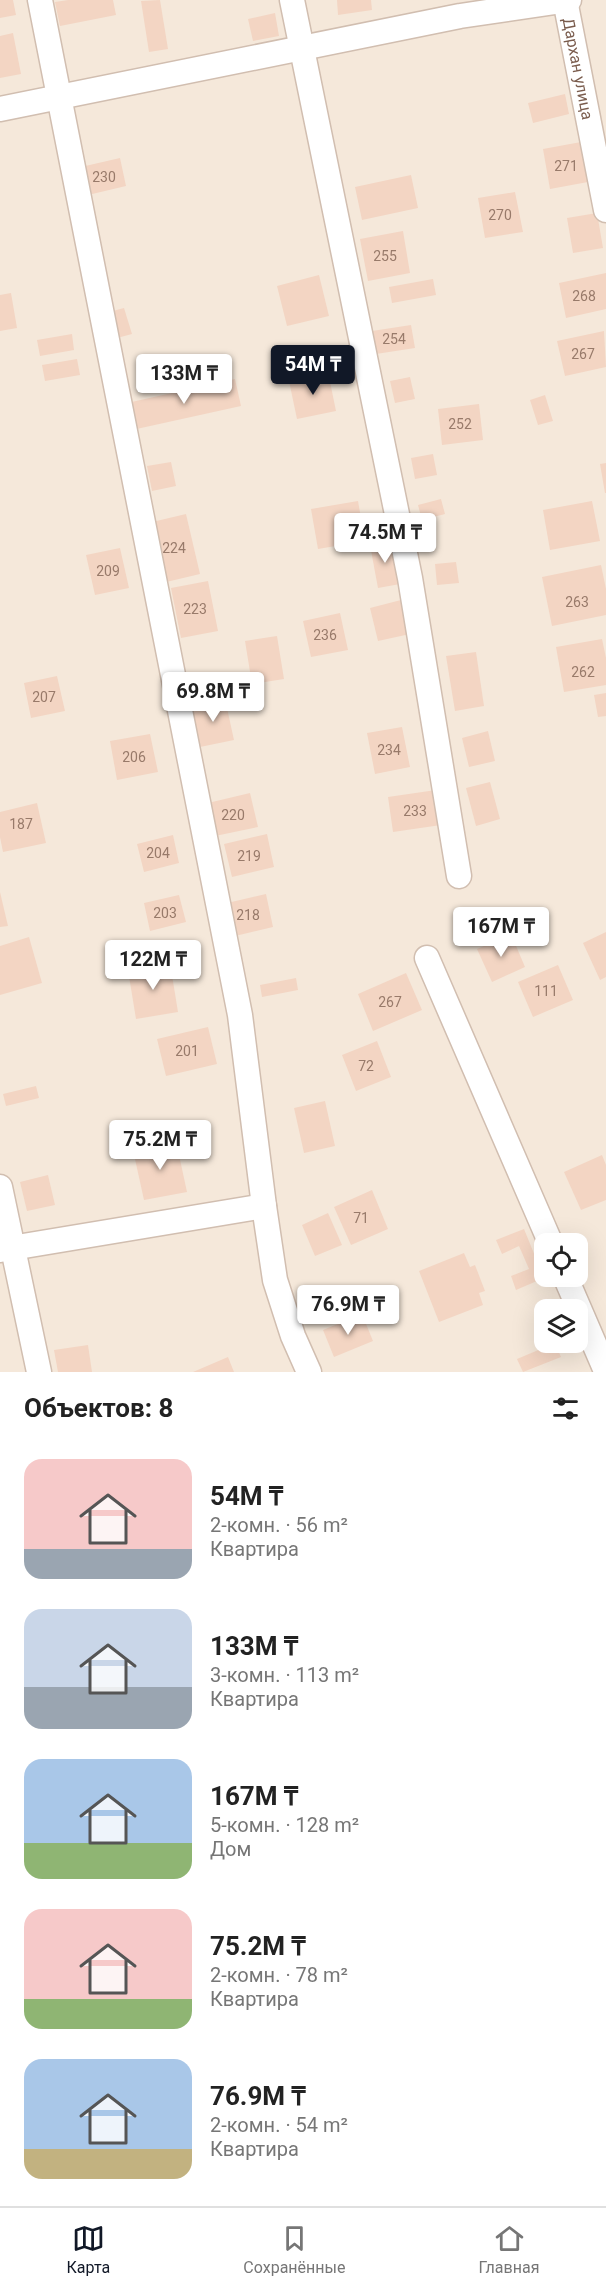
<!DOCTYPE html>
<html lang="ru">
<head>
<meta charset="utf-8">
<style>
  body { margin:0; font-family:Roboto,sans-serif; background:#f6f6f6; color:#222; height:100vh; display:flex; flex-direction:column; font-size:22px; white-space:nowrap }
  * { box-sizing:border-box; margin:0 }
  p { font-size:20px; color:#767676 }
  .icon { flex:none; width:33px; height:33px; fill:none; stroke:currentColor; stroke-width:2; stroke-linecap:round; stroke-linejoin:round }
  .map { position:relative; height:1372px; overflow:hidden }
  .drawer { display:flex; flex-direction:column; background:#fff; flex:1 }
  .drawer>* { flex:none }
  .buttons { position:absolute; left:534px; top:1233px; display:grid; gap:12px }
  .buttons a { display:grid; place-items:center; width:54px; height:54px; border-radius:12px; background:#fff; box-shadow:0 6px 24px #0002; font-size:30px }
  .price { position:absolute; translate:-50% -51px; padding:0 14px; border-radius:6px; background:#fff; color:#222; font-size:20px; line-height:39px; filter:drop-shadow(0 2px 3px #0008) }
  .price::after { content:''; position:absolute; left:50%; top:36px; width:18px; height:14px; margin-left:-9px; background:inherit; clip-path:polygon(0 0,100% 0,50% 100%) }
  .price.active { background:#111827; color:#fff }
  ul { padding:0; list-style:none }
  li { display:flex; align-items:center; gap:18px; height:150px; padding:0 24px }
  li span { display:grid; place-items:center; flex:none; width:168px; height:120px; border-radius:18px; color:#555 }
  li>.icon { margin-inline-start:auto }
  span .icon { width:72px; height:72px; fill:#fffc; stroke-width:1 }
  li b { font-size:26px }
  h2 { display:flex; justify-content:space-between; align-items:center; height:72px; padding:0 24px; font-size:26px }
  .tab-bar { display:flex; justify-content:space-around; align-items:center; height:84px; border-top:2px solid #e0e0e0; background:#fff; font-size:16px; color:#767676 }
  .tab-bar a { display:grid; justify-items:center; gap:3px }
  .tab-bar .active { color:#111827 }
  .map>svg:first-child { display:block }
</style>
</head>
<body>
<div class="map">
<svg width="606" height="1372" viewBox="0 0 606 1372">
  <rect width="100%" height="100%" fill="#fdf6ec"/>
  <path fill="#f5e8da" fill-rule="evenodd" d="M0 0H606V1372H0ZM544 1244H578V1276H544ZM544 1310H578V1342H544Z"/>
  <g fill="#f3d5c3">
    <path d="M0 0H13L16 15 0 18Z"/>
    <path d="M68 0H113L116 15 60 26 55 2Z"/>
    <path d="M160 0 168 49 149 52 141 1Z"/>
    <path d="M337 0H371L372 10 338 15Z"/>
    <path d="M275 13 279 36 253 41 248 19Z"/>
    <path d="M13 33 21 74 0 78V36Z"/>
    <path d="M565 94 569 114 533 123 528 103Z"/>
    <path d="M581 142 588 182 550 189 543 149Z"/>
    <path d="M120 158 126 186 88 195 81 167Z"/>
    <path d="M411 175 418 208 362 220 355 187Z"/>
    <path d="M515 192 523 232 485 238 478 198Z"/>
    <path d="M597 213 603 248 573 253 567 218Z"/>
    <path d="M403 231 410 273 368 281 360 239Z"/>
    <path d="M606 273V309L566 318 559 283Z"/>
    <path d="M319 275 329 316 287 326 277 286Z"/>
    <path d="M433 279 436 295 392 303 389 287Z"/>
    <path d="M11 293 17 328 0 331V295Z"/>
    <path d="M124 308 132 334 117 338 109 312Z"/>
    <path d="M411 325 415 348 376 354 372 331Z"/>
    <path d="M604 331 606 367 565 376 557 341Z"/>
    <path d="M72 334 74 350 40 356 37 340Z"/>
    <path d="M77 359 80 375 45 381 42 365Z"/>
    <path d="M328 372 336 411 297 419 289 381Z"/>
    <path d="M410 377 415 399 395 403 390 381Z"/>
    <path d="M235 379 241 406 132 430 127 403Z"/>
    <path d="M545 395 553 421 538 425 530 400Z"/>
    <path d="M479 404 483 440 442 445 438 409Z"/>
    <path d="M433 454 437 475 415 479 411 458Z"/>
    <path d="M171 462 176 486 152 491 147 466Z"/>
    <path d="M606 463V493H605L600 464Z"/>
    <path d="M441 499 445 514 422 520 418 505Z"/>
    <path d="M358 501 365 541 318 549 311 509Z"/>
    <path d="M592 501 600 541 550 550 543 510Z"/>
    <path d="M186 514 200 574 162 583 148 523Z"/>
    <path d="M393 541 400 584 378 588 370 545Z"/>
    <path d="M120 548 129 588 95 595 86 555Z"/>
    <path d="M456 562 459 583 437 585 435 564Z"/>
    <path d="M601 565 606 589V615L552 626 542 577Z"/>
    <path d="M208 581 218 631 181 638 171 588Z"/>
    <path d="M401 600 410 634 378 641 370 608Z"/>
    <path d="M340 613 348 650 311 657 303 621Z"/>
    <path d="M277 636 284 679 252 684 245 641Z"/>
    <path d="M602 639 606 658V685L564 692 556 647Z"/>
    <path d="M476 652 484 706 455 711 446 656Z"/>
    <path d="M57 676 65 711 31 718 24 683Z"/>
    <path d="M606 693V716L598 717 594 695Z"/>
    <path d="M225 699 234 740 200 747 191 707Z"/>
    <path d="M402 727 410 767 375 774 367 733Z"/>
    <path d="M488 731 495 761 469 767 462 738Z"/>
    <path d="M150 734 158 772 117 780 110 741Z"/>
    <path d="M490 782 500 819 476 826 466 788Z"/>
    <path d="M436 790 441 825 393 832 388 797Z"/>
    <path d="M250 793 258 827 215 836 208 803Z"/>
    <path d="M37 803 46 843 3 852 0 837V812Z"/>
    <path d="M267 834 274 867 232 877 224 844Z"/>
    <path d="M173 835 179 863 144 872 137 844Z"/>
    <path d="M0 892 8 926 0 927Z"/>
    <path d="M266 894 273 927 231 937 223 904Z"/>
    <path d="M179 895 186 922 150 931 144 903Z"/>
    <path d="M606 932V977L600 980 583 943Z"/>
    <path d="M511 934 525 967 492 982 477 949Z"/>
    <path d="M29 937 42 983 0 995V946Z"/>
    <path d="M170 963 178 1012 136 1019 128 970Z"/>
    <path d="M558 965 573 1000 533 1017 518 982Z"/>
    <path d="M406 973 422 1010 373 1031 358 994Z"/>
    <path d="M296 978 298 990 262 997 260 985Z"/>
    <path d="M208 1027 217 1064 166 1076 157 1039Z"/>
    <path d="M377 1041 391 1077 356 1091 342 1055Z"/>
    <path d="M36 1086 39 1098 6 1106 3 1094Z"/>
    <path d="M325 1101 335 1146 304 1153 294 1108Z"/>
    <path d="M176 1141 187 1192 144 1200 133 1150Z"/>
    <path d="M602 1155 606 1165V1200L581 1210 564 1172Z"/>
    <path d="M48 1175 55 1205 27 1211 20 1182Z"/>
    <path d="M372 1190 388 1229 351 1245 334 1207Z"/>
    <path d="M328 1213 342 1245 315 1256 302 1225Z"/>
    <path d="M524 1229 544 1278 516 1290 511 1276 529 1269 519 1246 502 1254 496 1240Z"/>
    <path d="M464 1253 470 1267 475 1265 485 1291 479 1293 483 1305 439 1322 419 1271Z"/>
    <path d="M347 1285 353 1299 305 1319 300 1305Z"/>
    <path d="M362 1314 373 1341 334 1357 323 1330Z"/>
    <path d="M555 1343 561 1357 523 1372 517 1359Z"/>
    <path d="M88 1345 92 1372H58L54 1350Z"/>
    <path d="M228 1357 234 1372H193Z"/>
  </g>
  <g fill="none" stroke-linecap="round" stroke-linejoin="round">
    <g stroke="#d1beb0" stroke-width="27">
      <g id="minor">
        <path d="M40 0 240 1015 264 1206 275 1280 293 1336 309 1372"/>
        <path d="M292 0 410 578 459 876"/>
        <path id="s1" d="M565 0 606 210"/>
        <path d="M0 109 460 16 569 0"/>
        <path d="M427 958 551 1244"/>
        <path d="M0 1187 39 1372"/>
        <path d="M0 1250 264 1206"/>
        <path d="M565 1276 606 1371"/>
      </g>
    </g>
    <use href="#minor" stroke="#fff" stroke-width="24"/>
  </g>
  <g text-anchor="middle" stroke-width="4.5" stroke-linejoin="round" paint-order="stroke">
    <g font-size="14" fill="#987a6a">
      <text x="566" y="171">271</text>
      <text x="104" y="182">230</text>
      <text x="500" y="220">270</text>
      <text x="385" y="261">255</text>
      <text x="584" y="301">268</text>
      <text x="394" y="344">254</text>
      <text x="583" y="359">267</text>
      <text x="460" y="429">252</text>
      <text x="174" y="553">224</text>
      <text x="108" y="576">209</text>
      <text x="577" y="607">263</text>
      <text x="195" y="614">223</text>
      <text x="325" y="640">236</text>
      <text x="583" y="677">262</text>
      <text x="44" y="702">207</text>
      <text x="389" y="755">234</text>
      <text x="134" y="762">206</text>
      <text x="415" y="816">233</text>
      <text x="233" y="820">220</text>
      <text x="21" y="829">187</text>
      <text x="158" y="858">204</text>
      <text x="249" y="861">219</text>
      <text x="165" y="918">203</text>
      <text x="248" y="920">218</text>
      <text x="546" y="996">111</text>
      <text x="390" y="1007">267</text>
      <text x="187" y="1056">201</text>
      <text x="366" y="1071">72</text>
      <text x="361" y="1223">71</text>
    </g>
    <g font-size="16" fill="#7a5c4d" stroke="#fffaf3">
      <text dy="6" stroke="none"><textPath href="#s1" startOffset="70">Дархан улица</textPath></text>
    </g>
  </g>
</svg>
<div class="buttons">
<a><svg class="icon" aria-label="locate" viewBox="0 0 24 24"><circle cx="12" cy="12" r="6"/><path d="M12 2v4M12 18v4M2 12h4M18 12h4"/></svg></a>
<a><svg class="icon" aria-label="layers" viewBox="0 0 24 24"><path d="M12 4l9 5-9 5-9-5zM3 14l9 5 9-5"/></svg></a>
</div>
<b class="price active" style="left:313px;top:396px">54M ₸</b>
<b class="price" style="left:184px;top:405px">133M ₸</b>
<b class="price" style="left:385px;top:564px">74.5M ₸</b>
<b class="price" style="left:213px;top:723px">69.8M ₸</b>
<b class="price" style="left:501px;top:958px">167M ₸</b>
<b class="price" style="left:153px;top:991px">122M ₸</b>
<b class="price" style="left:160px;top:1171px">75.2M ₸</b>
<b class="price" style="left:348px;top:1336px">76.9M ₸</b>
</div>
<section class="drawer">
<h2>Объектов: 8<svg class="icon" aria-label="filters" viewBox="0 0 24 24"><path d="M4 7h16M4 17h16"/><circle cx="9" cy="7" r="2"/><circle cx="15" cy="17" r="2"/></svg></h2>
<ul>
<li><span style="background:linear-gradient(#f6c9c9 75%,#9aa5b1 0)"><svg class="icon" aria-label="home" viewBox="0 0 24 24"><path d="M3 11l9-7 9 7M6 9v11h12V9"/></svg></span><div><b>54M ₸</b><p>2-комн. · 56 m²</p><p>Квартира</p></div></li>
<li><span style="background:linear-gradient(#c9d6e8 65%,#9aa5b1 0)"><svg class="icon" aria-label="home" viewBox="0 0 24 24"><path d="M3 11l9-7 9 7M6 9v11h12V9"/></svg></span><div><b>133M ₸</b><p>3-комн. · 113 m²</p><p>Квартира</p></div></li>
<li><span style="background:linear-gradient(#a9c7e8 70%,#8fb573 0)"><svg class="icon" aria-label="home" viewBox="0 0 24 24"><path d="M3 11l9-7 9 7M6 9v11h12V9"/></svg></span><div><b>167M ₸</b><p>5-комн. · 128 m²</p><p>Дом</p></div></li>
<li><span style="background:linear-gradient(#f6c9c9 75%,#8fb573 0)"><svg class="icon" aria-label="home" viewBox="0 0 24 24"><path d="M3 11l9-7 9 7M6 9v11h12V9"/></svg></span><div><b>75.2M ₸</b><p>2-комн. · 78 m²</p><p>Квартира</p></div></li>
<li><span style="background:linear-gradient(#a9c7e8 75%,#c2b280 0)"><svg class="icon" aria-label="home" viewBox="0 0 24 24"><path d="M3 11l9-7 9 7M6 9v11h12V9"/></svg></span><div><b>76.9M ₸</b><p>2-комн. · 54 m²</p><p>Квартира</p></div></li>
</ul>
</section>
<nav class="tab-bar">
<a class="active"><svg class="icon" aria-label="map" viewBox="0 0 24 24"><path d="M3 6l6-2 6 2 6-2v14l-6 2-6-2-6 2zM9 4v14M15 6v14"/></svg>Карта</a>
<a><svg class="icon" aria-label="saved" viewBox="0 0 24 24"><path d="M7 4h10v16l-5-4-5 4z"/></svg>Сохранённые</a>
<a><svg class="icon" aria-label="home" viewBox="0 0 24 24"><path d="M3 11l9-7 9 7M6 9v11h12V9"/></svg>Главная</a>
</nav>
</body>
</html>
